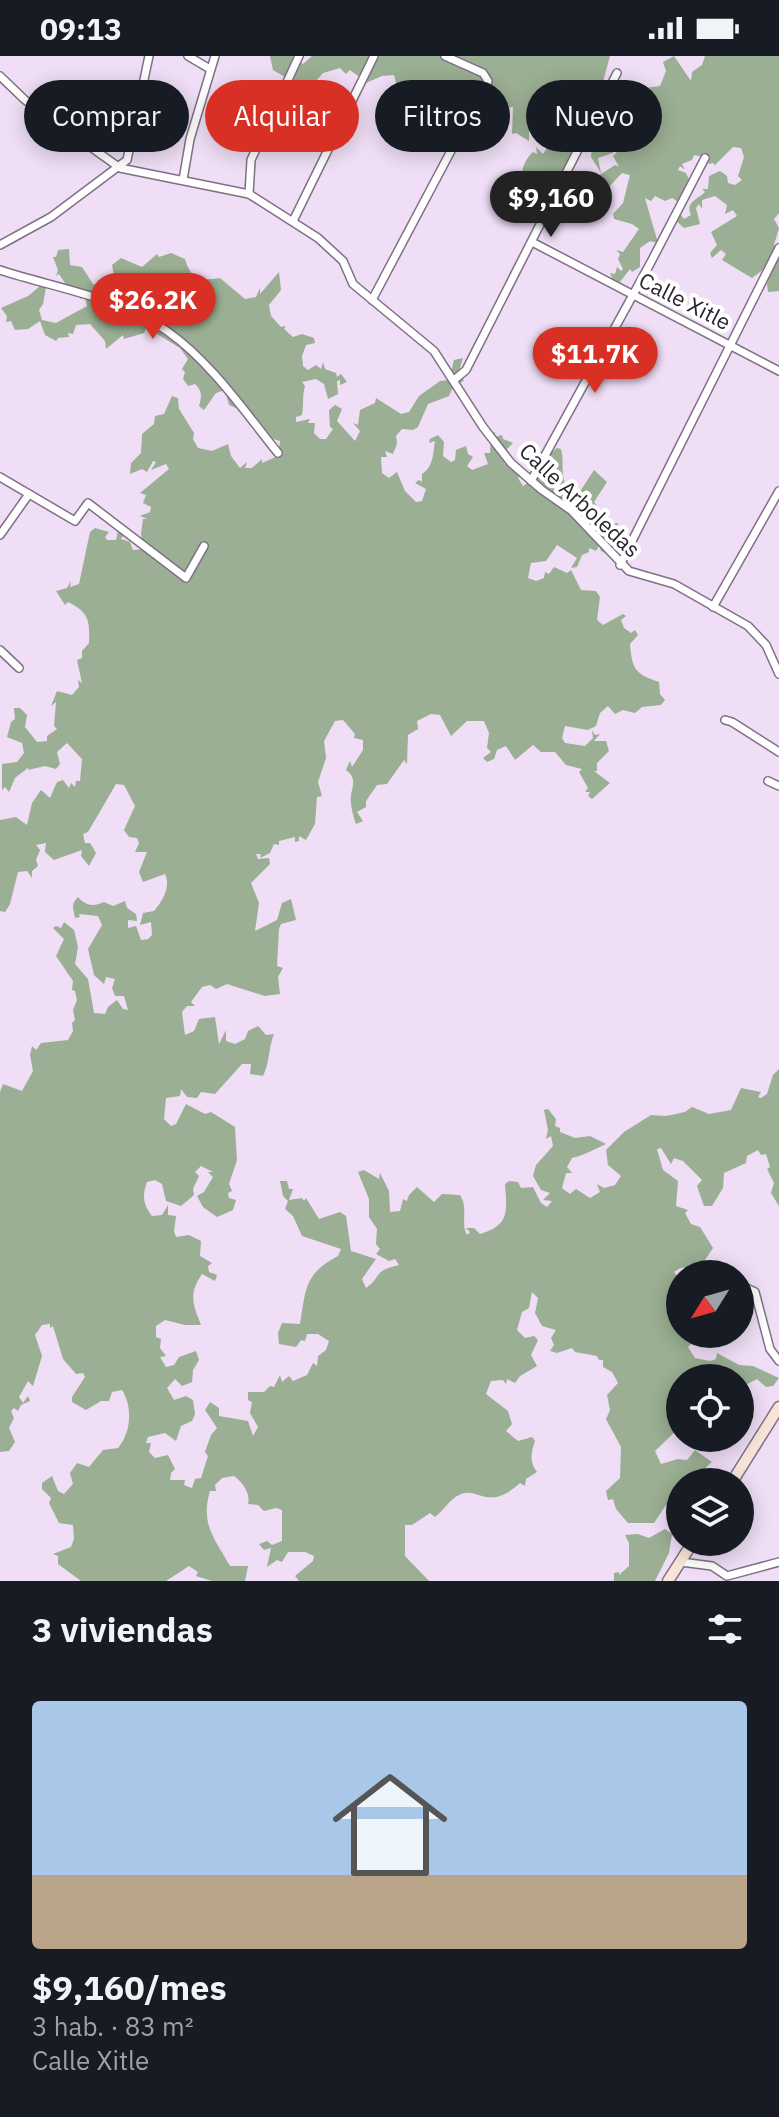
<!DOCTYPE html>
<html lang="es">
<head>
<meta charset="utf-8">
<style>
  body { margin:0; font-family:"IBM Plex Sans",sans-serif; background:#20242c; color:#f1f3f6; height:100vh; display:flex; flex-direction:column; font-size:30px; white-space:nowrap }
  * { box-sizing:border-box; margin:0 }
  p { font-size:26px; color:#9ea1a6 }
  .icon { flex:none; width:44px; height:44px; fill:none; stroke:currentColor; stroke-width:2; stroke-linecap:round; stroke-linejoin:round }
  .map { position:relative; height:1525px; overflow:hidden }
  .panel { display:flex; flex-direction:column; background:#171b24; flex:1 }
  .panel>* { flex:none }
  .hud { position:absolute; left:24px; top:24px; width:732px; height:72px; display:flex; gap:16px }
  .needle { width:52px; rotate:233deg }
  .buttons { position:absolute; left:666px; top:1204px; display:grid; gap:16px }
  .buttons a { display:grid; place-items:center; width:88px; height:88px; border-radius:50%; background:#171b24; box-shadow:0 4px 20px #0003; font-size:40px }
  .price { position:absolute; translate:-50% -68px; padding:0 18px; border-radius:28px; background:#d93025; color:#fff; font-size:26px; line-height:52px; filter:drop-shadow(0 2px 4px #0008) }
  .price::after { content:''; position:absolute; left:50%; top:48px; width:24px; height:18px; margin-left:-12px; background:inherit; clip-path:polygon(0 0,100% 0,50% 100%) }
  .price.on { background:#222; color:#fff }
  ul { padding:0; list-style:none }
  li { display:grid; align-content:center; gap:16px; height:424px; padding:0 32px }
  li span { display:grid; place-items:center; height:248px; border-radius:8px; color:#555 }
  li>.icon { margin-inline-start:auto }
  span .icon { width:144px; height:144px; fill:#fffc; stroke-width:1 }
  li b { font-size:34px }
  h2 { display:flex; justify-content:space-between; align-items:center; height:96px; padding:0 32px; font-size:34px }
  .pill { padding:0 28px; border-radius:36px; background:#171b24; box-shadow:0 4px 20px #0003; font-size:28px; line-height:72px }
  .pill.on { background:#d93025; color:#fff }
  .status { display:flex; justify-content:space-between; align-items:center; height:56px; padding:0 40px; background:#171b24; direction:ltr }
  .status svg { height:22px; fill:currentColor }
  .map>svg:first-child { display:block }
</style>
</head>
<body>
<div class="status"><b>09:13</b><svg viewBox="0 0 49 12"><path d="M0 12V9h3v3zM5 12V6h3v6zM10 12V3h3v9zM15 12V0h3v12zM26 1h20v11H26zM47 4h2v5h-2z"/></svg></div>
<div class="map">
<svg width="779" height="1525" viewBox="0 0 779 1525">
  <rect width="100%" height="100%" fill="#efdef5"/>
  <g fill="#9aaf93">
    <path d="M270 0H292L303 8 312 0H610L603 26 604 42 596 43 594 47 592 41 584 37 583 44 578 45 579 59 585 68C571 82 571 96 573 116L578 122H592L591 127 596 131 598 120 615 109 619 111 613 100 626 87 623 86 616 90 613 97 598 102 601 117 591 101C592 89 594 82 585 74L602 62 605 50 614 44 622 61 623 76 628 77 637 59 643 60 648 52 645 32 660 30 666 15 663 6 674 0 691 25 692 16 702 9 705 0H779V157L774 163 779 172 774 189 779 199V235L768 236 767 228 771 214 764 213 752 222 722 204 726 198 721 194 712 202 710 197 717 189 711 176 737 160 733 154 725 158 727 149 715 140 702 144V153L699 148 696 152 700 168 684 172 671 160V157L677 154 684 163 691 159C685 146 697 144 705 136L702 133H708L709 120 720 115 727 120 728 127 735 129 742 124 738 120 744 101 741 92 733 91 714 110V107L708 108 710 102 694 99 692 104 682 108 685 114 680 110 678 114 686 117 692 130 680 147 672 142 665 145 655 140 651 145 645 142 658 187 650 185 640 192V211L632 216 630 213 620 226 613 224 610 217 615 218 617 211 621 215 623 213 618 203 620 198 616 194 623 196 639 173 632 168 614 163 613 158 623 147 630 119 622 117 605 135 601 134 602 130 593 135 598 140 590 158 580 167 581 162 563 163 558 166 550 158 549 161 543 156 533 159 531 149 535 145 546 150 561 143 558 126 551 125 553 118 544 122 543 128 528 143 530 150 520 148C522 130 517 111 533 96L537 98 536 91 543 98 550 87 539 79 540 70 545 69 554 77 561 71 562 64 558 63V66L540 65 533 59 529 62V85L516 77 512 78 513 51 490 55 489 64 479 68 470 60 458 58 459 52 446 40 430 44 424 41 419 45 421 49 411 47 402 61H393L388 54 390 44 394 43 398 34 394 19 382 20 366 27 362 17 358 20 350 14 346 18 340 12 323 17 316 25 286 26 285 21 273 14Z"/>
    <path d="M69 193 70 209 82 211 93 228 101 230 114 219 112 209 121 202 142 211 157 198 159 201 171 197 185 203C191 224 201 225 220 222L245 243 256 241 260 232V238L279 216 281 234 269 249 271 260 281 271 286 270 284 273 293 281 302 278 314 282 315 287 306 289 302 300 303 310 308 314 316 309 321 313 323 306 325 313 336 317 337 321 341 318 347 326 340 329V324L337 325 338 338 328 343 324 328 316 323 302 326 305 330C302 340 304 347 302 359L296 361V366L310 363 308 367H315L314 377 320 383H326L333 373 330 371 329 354 335 349 342 353 337 365 355 385 360 375 353 367 358 369 360 354 375 347 376 342 401 358 409 356 419 340 440 325 449 324 454 304 463 302 459 315 464 325 454 329 449 340 428 348 418 371 413 374 402 373 396 380C398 391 396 389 393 398L385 395 387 401H381L382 417 389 422 397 416 405 435 416 446 422 445 426 433 415 427 419 424 422 426V418C434 410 433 396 435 385L429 387 430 383 438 379 444 386 443 400 451 406 455 404 456 394 466 390 468 398 473 401 467 410 472 414 488 408 484 397H490L491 380 489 386 486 379 495 376V381L502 379 503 383 513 387 505 395V399H509L504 408 510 404 522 411 521 415H526L518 422 523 430C540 421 542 402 557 392L561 393C565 409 559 415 568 436L581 434 594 414 607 426 594 446 611 468 618 467V493L609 499 601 495 599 490 596 495 589 492V496L582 499 577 511 571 512 577 502 557 489 546 505 531 507 528 522 536 525 544 522 545 516 549 518 554 511 567 517 571 514 581 534 596 535 600 541 597 564 603 569 623 558 626 560 621 564 624 572 631 577 635 574 638 579 630 588C632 613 635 618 659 626L660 638 665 644 661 649 642 651 635 657 623 654 615 658 608 650 600 657 596 670 588 674 565 670 562 682 565 687 585 690 593 682 592 674 595 679 600 678 594 685H606L609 695 597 707V715H594L610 727 592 743 588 740 590 736H585L588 732 579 716 582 713 566 709 555 696H541L533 689 515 704 506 690 497 694 494 703 487 706 483 702 491 696 487 692 489 677 484 665H467L451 680 440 659 431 658 417 665 418 673 408 679 407 708 404 704 387 728 377 729 366 745V751L357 756 363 765 356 768C354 762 351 752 351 747 349 733 360 724 346 714L350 705 352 711 363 694V684L354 682 355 678 343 664 335 665 324 685 326 702 318 726 322 740 317 741 315 768 306 784 299 780V785L295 786V781L279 785V789L274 788 270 797 260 802 261 798H256L258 803 269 802 270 808 251 827 259 847 255 875 277 864 282 847 291 843 296 864 281 868 279 873 277 910 283 912 278 921 280 938 265 940 227 928 216 933 210 929 202 931 191 946 195 950H187L182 956 185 979 194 975 199 963 215 961 219 988 226 974V985L235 988 245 983 248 975 258 970 266 979 274 978C268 993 270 1006 263 1020L250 1018 251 1008H242L215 1038 201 1036 197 1042 187 1041 181 1033 180 1040 166 1042 164 1063 171 1070 176 1068 186 1048 205 1058 211 1056 235 1071 237 1104 229 1128 232 1135 228 1137 229 1142 236 1144 233 1154 217 1161 203 1151 197 1140 204 1136 213 1121 208 1116H213L201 1110 195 1116 199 1120 193 1133 194 1139 181 1150 166 1145 162 1128 155 1124 147 1126C142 1139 143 1149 152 1160L162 1159 168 1149V1159L176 1160 174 1175 176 1181 189 1179 201 1185 200 1200 212 1207 208 1210 209 1216 217 1219 215 1225 202 1218C188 1239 193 1248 201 1269H185L165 1264 156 1270V1281L161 1283 160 1292 166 1300 160 1301 166 1311 174 1309 179 1301 196 1295 199 1304 193 1314 192 1326 182 1330 175 1323 167 1332 174 1344 186 1340 193 1344 195 1358 192 1365 181 1370 176 1385 165 1377 148 1381 146 1387H151L149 1396 155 1402 168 1399 175 1413 171 1417 170 1424H185L184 1429 192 1432 195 1423 201 1422 208 1400 205 1396 211 1379 217 1372 205 1354 210 1346 219 1352V1360L248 1365 253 1380 258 1371 250 1357 252 1346 248 1344V1336H264L270 1330 274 1331 280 1319 282 1326 289 1320 293 1325 307 1319 313 1307 317 1310 318 1300 326 1294 329 1285 318 1278H307L305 1285 301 1284 296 1291 279 1288 278 1277 282 1267 300 1268C306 1233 304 1218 338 1200L341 1193 302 1180 293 1160 285 1153 288 1145 283 1140 280 1125H287L289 1133H293L289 1144 302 1142 304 1145 306 1142 319 1163 340 1156 346 1160 351 1195 376 1203 362 1223 366 1232C383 1220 371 1216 399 1209L395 1203 389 1205 376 1198 380 1193 376 1188 377 1173 369 1161V1143L358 1116 364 1114 379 1123 380 1117 389 1135 390 1156 400 1155 403 1143 407 1145 409 1139 417 1131 434 1146 442 1138 460 1139C469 1153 460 1167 467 1179L470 1176 466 1172H474L480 1178C510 1169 507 1155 505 1128L509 1125 518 1126 521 1132 533 1131 541 1147 547 1151 552 1145 543 1144 550 1137 541 1134 533 1120 536 1109 553 1090 551 1080 546 1083 548 1074 544 1054 548 1053 556 1063 555 1070 560 1072V1076L575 1082 590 1080 606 1088C595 1093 585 1099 572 1102L567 1111 572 1117H566L562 1132 570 1138 576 1133 590 1142 600 1136 597 1128 604 1132 615 1129 621 1120 608 1109 606 1094 624 1076 651 1059 666 1060 685 1056 692 1051 709 1058 731 1054 741 1032 761 1036 758 1041 761 1042 767 1038 773 1019 779 1013V1150L771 1137 774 1127 767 1113 770 1111 766 1098 761 1099 758 1094 747 1100 746 1107 724 1117 723 1132 712 1150H704L697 1130 702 1124 683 1105 674 1102 671 1108 661 1092 657 1093 663 1114 678 1125 676 1150 688 1154 685 1157 691 1168 700 1171 713 1192 705 1204 711 1216 696 1217C686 1212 684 1208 674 1216 684 1228 680 1242 669 1252L680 1269V1278H701L688 1291 695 1302 710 1305 716 1303 717 1297 739 1309 753 1310 779 1322 773 1330 766 1331 757 1323 740 1332V1322H680V1371L655 1395 661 1408 678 1403 687 1404 695 1394 712 1406C697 1418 704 1426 680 1426L678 1441 668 1446 654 1467H628L616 1453 613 1443 608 1444 606 1435 620 1422 621 1391 606 1363 610 1354 607 1339 618 1327 612 1316 603 1311V1304H599L597 1300 575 1296 572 1292 557 1297 550 1295 554 1289 551 1282 556 1274 542 1270 535 1257 538 1242 532 1236 529 1252 522 1256 517 1274 525 1282 534 1280 538 1284 531 1299 537 1310 520 1320 515 1327 507 1323 506 1328 503 1324 491 1325 486 1338 508 1355 512 1368 506 1375 518 1385 532 1381 535 1385C531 1397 529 1406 537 1416L526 1423 525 1430 520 1427C487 1457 478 1429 459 1439 450 1443 444 1454 435 1461L430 1457 412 1469H405V1500L429 1525H299L295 1520 313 1505 314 1500 305 1496H288L282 1506 277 1504 267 1511 271 1492 264 1494 259 1488 267 1485 272 1489 282 1485V1454L276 1452 264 1455 258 1449 248 1448C251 1437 242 1426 234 1420L222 1422 215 1429 216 1435H210C200 1468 215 1483 230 1510H248L245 1525H212L196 1520 198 1516 189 1510 166 1525H81L58 1508V1500L53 1498 71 1491 74 1483 73 1469 59 1467 49 1447 51 1442 42 1433V1427L52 1420 58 1435 64 1438 73 1428 70 1417 77 1407 89 1411 103 1394 118 1392C131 1377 133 1351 122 1334L112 1336 109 1345H101L86 1354 72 1346V1341L85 1321 83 1317 76 1318 63 1303 53 1270 50 1272V1268L42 1269 35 1279 42 1300 33 1330 28 1325 19 1341 23 1347 28 1340 30 1345 21 1349 18 1355 14 1352 11 1355 14 1362 9 1372 15 1386 9 1395 0 1396V1036L3 1028 22 1035 33 1015 30 999 32 990 36 994 41 987 68 984 73 975 72 967 75 964 73 954 77 944 75 935 72 934 73 925 56 900 64 883 53 872 56 870 61 872 64 866 74 874 78 891 75 908 88 923 94 957 105 958 108 951 117 944 123 953 128 954 124 940H115L112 932 115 923 106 921 104 928 94 919 88 893 102 869 98 860 79 858 80 861 75 862C74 853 70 849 78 841 86 850 93 851 104 846L113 850 125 845 127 852 136 858 137 865 128 864V872L136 870 141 884 148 883 152 879 151 866 140 869 143 857 154 855C163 845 171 830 165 818L143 826 139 816 147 796H135L139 787 137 782 129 781 124 774 135 750 124 729 116 728 88 776 83 778 85 787H90L96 797 89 810 81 800 82 794 54 804 45 796 46 787 36 789 40 794 36 804 38 810 32 815V822L27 815 18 816 10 848 2 861 5 856 0 855V764L16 761 27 769 32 747 41 734 50 742 57 726 63 724 69 732 71 727 75 731 76 725H80L82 703 67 687 57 696 60 708 56 713 45 710 28 714 29 711 15 722 9 736 5 731 2 734V708L17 706 24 697 22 687 7 681 11 666 15 663 14 652H20L27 659 25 671 37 686 47 685V680L57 673 54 670 56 646 51 650 57 635 72 639 79 631 78 624 82 627 77 604 82 602V595L89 587C90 565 89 556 68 546L65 549 56 535 67 532 71 525 70 531 79 528 90 476 95 472 109 476 105 481 107 484H116L118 475 124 478 121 483 130 486 133 494 144 493 141 478 143 463H147L140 460 150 456 151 451 143 447 146 439 140 437 169 413 166 408 151 414 156 406 153 405 147 416 142 413 130 418 131 407 141 397 142 378 154 368 155 360 164 358 172 340 178 342 179 353 194 377 193 383 198 392 212 395 228 388 231 400 240 412 247 406 245 412H252L262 403V407L278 400 280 385 267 381 248 366 249 363 241 354 229 349 225 334 216 337 204 354 199 350C202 341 202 334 195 328L188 330 183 323 185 316 182 313 188 303 180 292 157 278 158 271 152 270 151 262 144 277 124 283 123 279 106 293 105 285 90 268 76 269 73 278 68 277 69 281 58 282 56 285 45 279 40 265 28 273 15 274 11 265 6 266 7 260 1 252 28 240 39 231 37 228 46 231 43 248 39 254 42 264 56 267 87 250 85 240 80 243V236H71L59 218 56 220 58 214 53 201H56L58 194Z"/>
    <path d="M665 1473 672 1478 669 1497 655 1525H614V1517L619 1516V1519L629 1510V1487L625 1479 638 1478 649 1482Z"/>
  </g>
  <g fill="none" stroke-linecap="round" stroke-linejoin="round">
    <g stroke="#7f7085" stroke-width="10">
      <g id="minor">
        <path d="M188 0 210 13"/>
        <path d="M0 20 25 44 120 112 249 138 318 182 343 205 353 228 434 295 483 371 511 407 542 434 572 455 629 515 674 528 748 570 766 589 779 618"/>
        <path d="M183 124 190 83 215 0"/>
        <path d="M249 138 251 104 299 0"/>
        <path d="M293 165 374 0"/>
        <path d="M532 186 779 315"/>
        <path d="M0 189 51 161 127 104 149 0"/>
        <path d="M0 214C55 232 119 241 167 275 211 306 244 355 278 397"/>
        <path d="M372 244 488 25 483 17 445 0"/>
        <path d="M454 324 466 314 617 17"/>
        <path d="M0 421 75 465 88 447 186 522 204 490"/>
        <path d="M531 425 651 206 705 102"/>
        <path d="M0 479 29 438"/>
        <path d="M620 509 779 192"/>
        <path d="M713 551 779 435"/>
        <path d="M0 594 19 612"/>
        <path d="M725 664 732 666 779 696"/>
        <path d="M768 725 779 730"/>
        <path d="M740 1229 755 1236 770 1293 779 1305"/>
        <path d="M681 1506 712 1510 727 1520 779 1506"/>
      </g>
    </g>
    <g stroke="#7f7085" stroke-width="13">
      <g id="secondary">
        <path d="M732 1426 779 1351"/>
        <path d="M668 1525 693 1486"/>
      </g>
    </g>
    <use href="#minor" stroke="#fff" stroke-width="7"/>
    <use href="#secondary" stroke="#f8e5d8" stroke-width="10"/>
  </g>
  <g text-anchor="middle" stroke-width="8" stroke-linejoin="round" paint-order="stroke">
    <g font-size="22" fill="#2b252e" stroke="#fff">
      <text transform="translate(685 245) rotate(27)" y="8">Calle Xitle</text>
      <text transform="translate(580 444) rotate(43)" y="8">Calle Arboledas</text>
    </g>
  </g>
</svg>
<div class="buttons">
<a><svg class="needle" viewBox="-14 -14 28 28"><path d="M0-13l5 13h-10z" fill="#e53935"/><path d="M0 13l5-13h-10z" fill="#9ea1a6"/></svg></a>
<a><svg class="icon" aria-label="locate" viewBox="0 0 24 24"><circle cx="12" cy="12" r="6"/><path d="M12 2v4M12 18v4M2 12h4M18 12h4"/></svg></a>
<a><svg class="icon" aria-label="layers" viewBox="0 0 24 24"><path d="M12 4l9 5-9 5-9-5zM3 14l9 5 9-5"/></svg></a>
</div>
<b class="price on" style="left:551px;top:183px">$9,160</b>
<b class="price" style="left:153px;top:285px">$26.2K</b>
<b class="price" style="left:595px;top:339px">$11.7K</b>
<div class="hud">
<a class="pill">Comprar</a>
<a class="pill on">Alquilar</a>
<a class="pill">Filtros</a>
<a class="pill">Nuevo</a>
</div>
</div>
<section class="panel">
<h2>3 viviendas<svg class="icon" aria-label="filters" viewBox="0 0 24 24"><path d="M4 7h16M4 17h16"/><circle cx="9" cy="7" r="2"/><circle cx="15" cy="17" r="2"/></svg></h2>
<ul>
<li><span style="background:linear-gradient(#a9c7e8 70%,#b9a48a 0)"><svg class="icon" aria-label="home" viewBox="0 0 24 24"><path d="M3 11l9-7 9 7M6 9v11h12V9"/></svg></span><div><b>$9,160/mes</b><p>3 hab. · 83 m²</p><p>Calle Xitle</p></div></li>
</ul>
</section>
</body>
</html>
